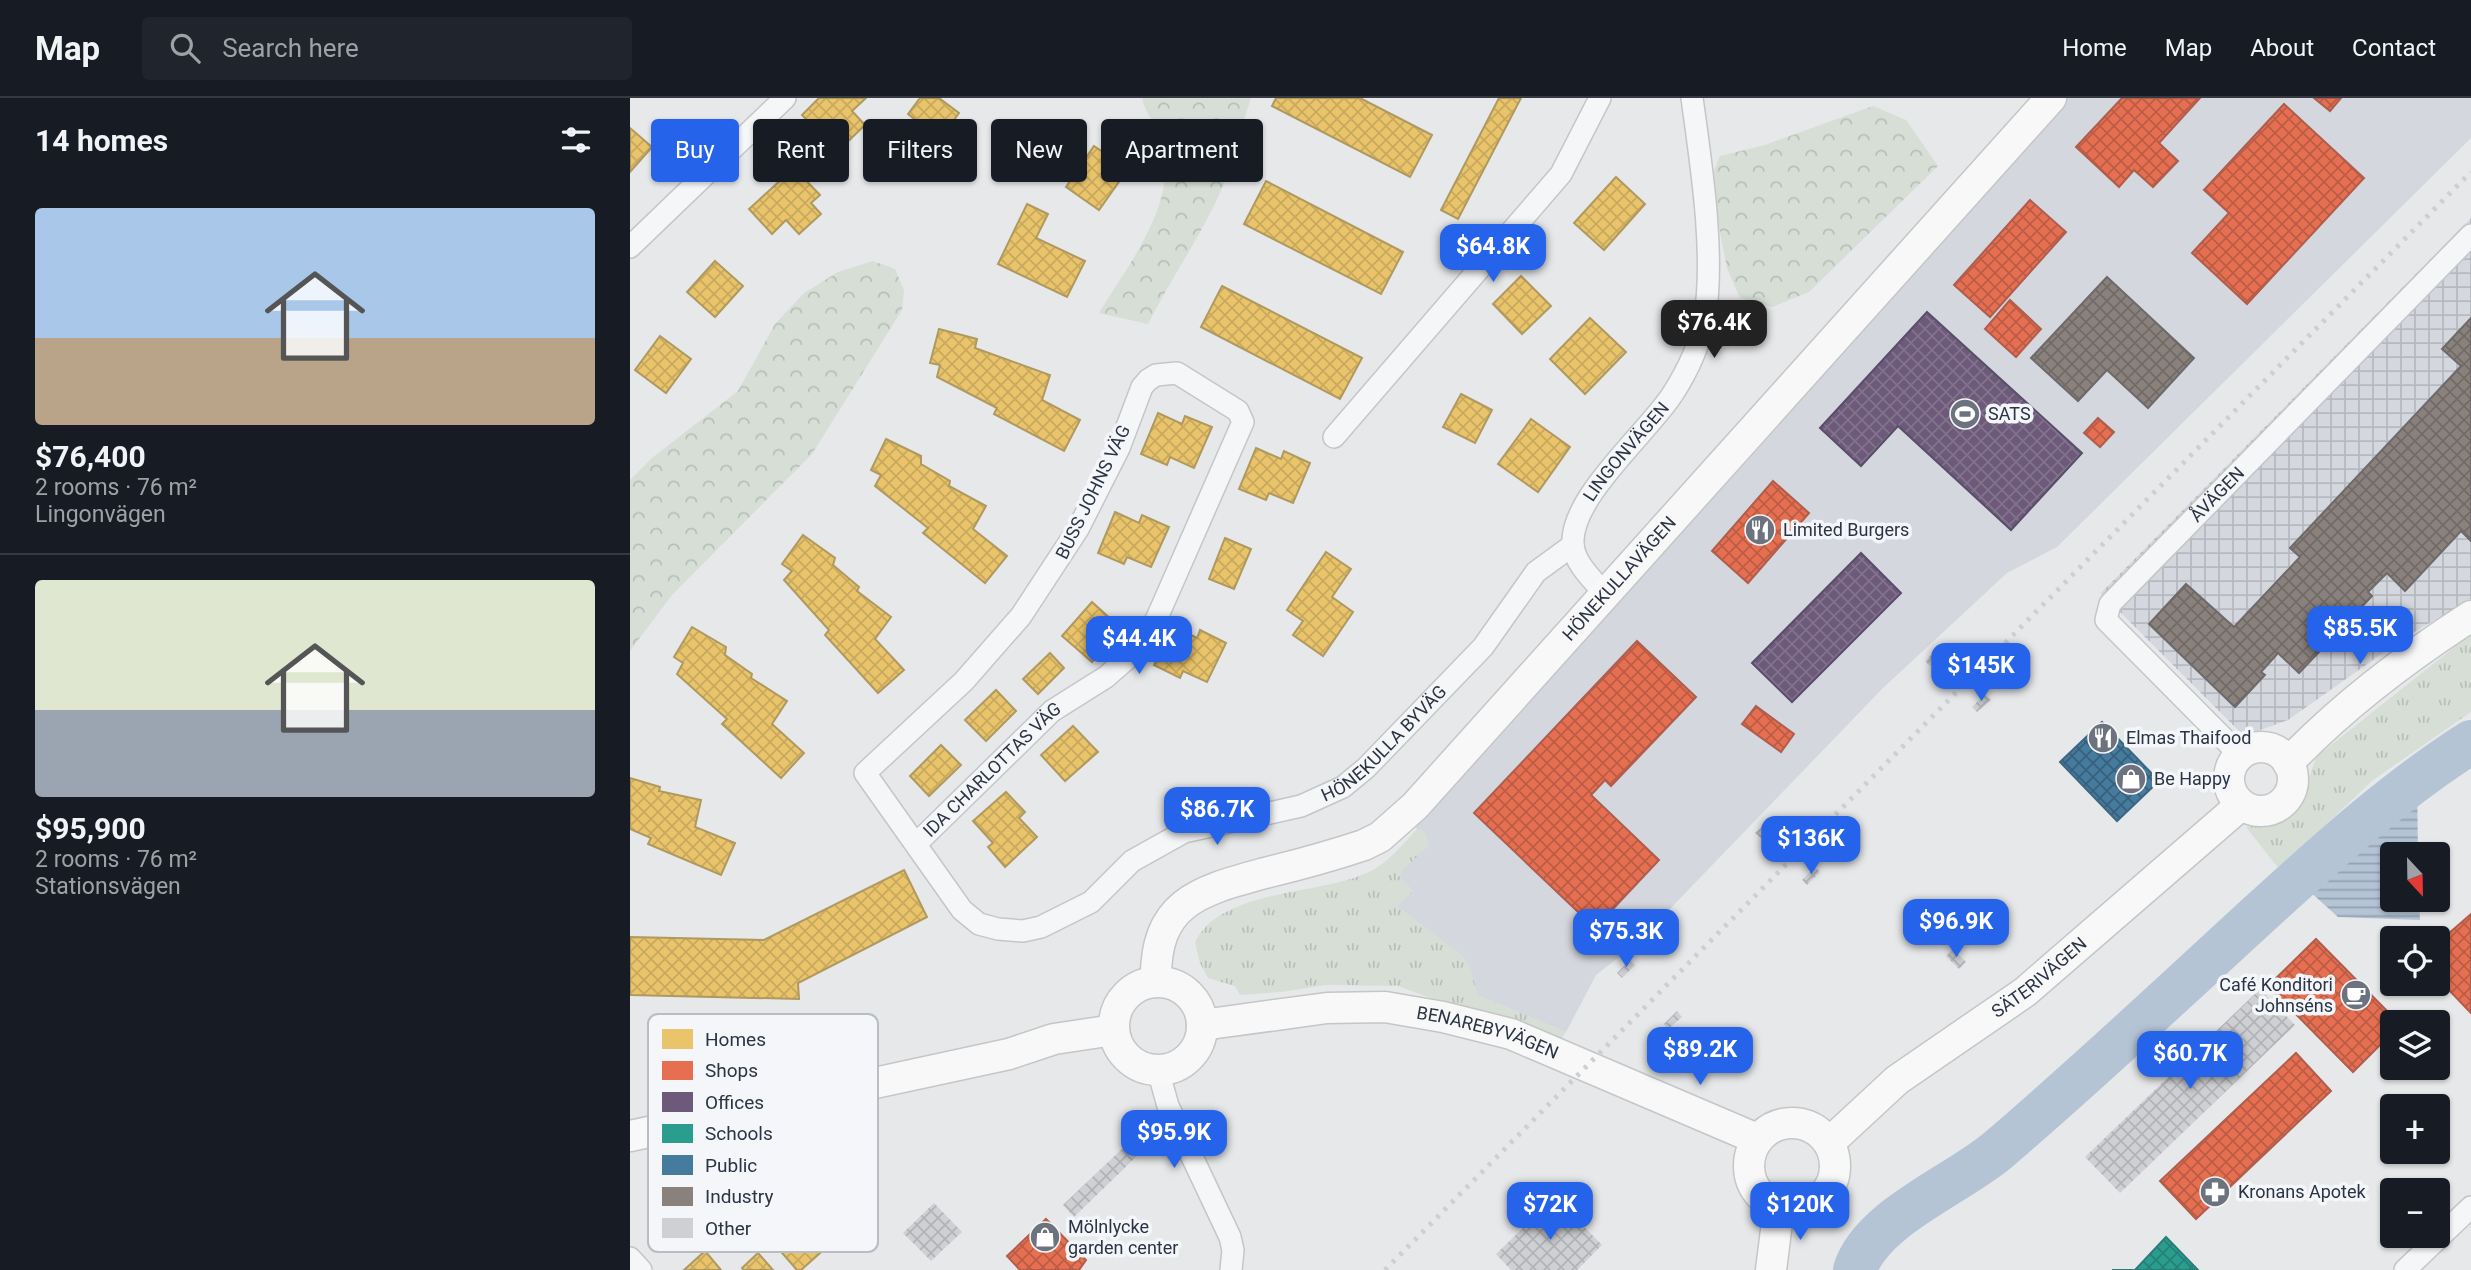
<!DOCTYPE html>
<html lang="en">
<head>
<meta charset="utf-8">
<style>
  body { margin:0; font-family:Roboto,sans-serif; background:#20242c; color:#f1f3f6; height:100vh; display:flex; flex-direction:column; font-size:26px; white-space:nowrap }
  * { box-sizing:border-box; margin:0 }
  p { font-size:23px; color:#9ea1a6 }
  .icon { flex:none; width:38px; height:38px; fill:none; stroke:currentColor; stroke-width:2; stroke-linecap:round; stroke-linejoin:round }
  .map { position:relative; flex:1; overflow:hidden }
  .panel { display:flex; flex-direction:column; background:#171b24; width:630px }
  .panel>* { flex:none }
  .hud { position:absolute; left:21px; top:21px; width:665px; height:63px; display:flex; gap:14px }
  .needle { width:46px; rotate:158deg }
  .buttons { position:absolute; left:1750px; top:744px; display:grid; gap:14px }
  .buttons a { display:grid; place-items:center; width:70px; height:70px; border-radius:7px; background:#171b24; box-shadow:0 2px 5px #0004; font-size:35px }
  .price { position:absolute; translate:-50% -60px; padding:0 16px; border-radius:14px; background:#2563eb; color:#fff; font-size:23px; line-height:46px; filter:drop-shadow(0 2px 4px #0008) }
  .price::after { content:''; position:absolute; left:50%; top:42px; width:21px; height:16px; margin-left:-10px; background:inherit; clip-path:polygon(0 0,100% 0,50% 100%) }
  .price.active { background:#222; color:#fff }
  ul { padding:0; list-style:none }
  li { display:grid; align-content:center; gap:14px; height:371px; padding:0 35px }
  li+li { border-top:2px solid #363941 }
  li span { display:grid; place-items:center; height:217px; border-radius:7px; color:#555 }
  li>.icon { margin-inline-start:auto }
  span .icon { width:126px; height:126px; fill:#fffc; stroke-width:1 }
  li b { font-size:30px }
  h2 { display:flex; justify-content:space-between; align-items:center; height:84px; padding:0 35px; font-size:30px }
  .chip { padding:0 24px; border-radius:7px; background:#171b24; box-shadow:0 2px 5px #0004; font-size:24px; line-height:63px }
  .chip.active { background:#2563eb; color:#fff }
  header { display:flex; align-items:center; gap:42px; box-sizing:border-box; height:98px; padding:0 35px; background:#171b24; border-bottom:2px solid #363941 }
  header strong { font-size:33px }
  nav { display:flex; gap:38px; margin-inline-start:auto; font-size:24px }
  .search { width:490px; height:63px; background:#20242c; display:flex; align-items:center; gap:18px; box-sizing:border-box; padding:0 24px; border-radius:7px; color:#9ea1a6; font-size:26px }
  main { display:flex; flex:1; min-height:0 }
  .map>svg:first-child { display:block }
</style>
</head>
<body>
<header>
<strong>Map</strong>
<div class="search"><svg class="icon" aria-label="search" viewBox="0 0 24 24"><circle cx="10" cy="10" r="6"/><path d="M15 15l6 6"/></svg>Search here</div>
<nav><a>Home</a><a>Map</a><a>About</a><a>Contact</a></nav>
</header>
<main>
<section class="panel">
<h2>14 homes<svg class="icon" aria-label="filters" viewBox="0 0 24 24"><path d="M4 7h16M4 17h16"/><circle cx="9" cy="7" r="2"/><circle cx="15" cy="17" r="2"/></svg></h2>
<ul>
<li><span style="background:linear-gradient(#a9c7e8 60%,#b9a48a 0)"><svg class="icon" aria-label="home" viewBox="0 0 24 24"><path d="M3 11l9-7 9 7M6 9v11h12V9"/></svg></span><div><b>$76,400</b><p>2 rooms · 76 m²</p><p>Lingonvägen</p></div></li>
<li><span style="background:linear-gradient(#dfe7d0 60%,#9aa5b1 0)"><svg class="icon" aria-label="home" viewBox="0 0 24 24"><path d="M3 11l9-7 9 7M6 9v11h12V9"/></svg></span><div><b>$95,900</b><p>2 rooms · 76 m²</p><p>Stationsvägen</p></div></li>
</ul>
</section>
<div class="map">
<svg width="1841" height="1172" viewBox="0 0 1841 1172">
  <defs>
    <pattern id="industrial-grid" width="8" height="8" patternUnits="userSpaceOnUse" patternTransform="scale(1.75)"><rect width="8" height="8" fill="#d4d7dd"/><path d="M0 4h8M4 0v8" fill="none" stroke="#b6b9bf"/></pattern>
    <pattern id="grass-tufts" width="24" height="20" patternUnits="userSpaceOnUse" patternTransform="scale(1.75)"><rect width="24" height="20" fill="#d6ded6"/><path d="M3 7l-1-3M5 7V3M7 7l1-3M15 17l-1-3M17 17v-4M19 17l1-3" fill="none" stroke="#b8bfb9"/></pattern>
    <pattern id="forest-crowns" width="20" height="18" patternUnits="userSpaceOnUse" patternTransform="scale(1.75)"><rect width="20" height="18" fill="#d6ded6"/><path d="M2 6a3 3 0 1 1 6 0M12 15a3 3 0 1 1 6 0" fill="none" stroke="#b8bfb9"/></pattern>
    <pattern id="water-rules" width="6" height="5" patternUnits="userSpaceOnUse" patternTransform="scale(1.75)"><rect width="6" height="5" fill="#b4c4d5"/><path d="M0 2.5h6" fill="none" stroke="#93a0af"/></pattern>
    <pattern id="homes-cross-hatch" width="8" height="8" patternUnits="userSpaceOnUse" patternTransform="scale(1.75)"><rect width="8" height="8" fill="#e9c46a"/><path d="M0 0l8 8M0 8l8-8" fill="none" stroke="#c8a95d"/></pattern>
    <pattern id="shops-cross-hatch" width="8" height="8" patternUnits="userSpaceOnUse" patternTransform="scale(1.75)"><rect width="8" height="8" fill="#e76f51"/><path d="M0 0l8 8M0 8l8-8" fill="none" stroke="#bb5c45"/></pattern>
    <pattern id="offices-cross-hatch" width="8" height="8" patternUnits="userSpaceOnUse" patternTransform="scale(1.75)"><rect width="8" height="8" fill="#6d597a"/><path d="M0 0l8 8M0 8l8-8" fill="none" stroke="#82738d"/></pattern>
    <pattern id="schools-cross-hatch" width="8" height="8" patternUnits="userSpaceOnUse" patternTransform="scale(1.75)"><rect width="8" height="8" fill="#2a9d8f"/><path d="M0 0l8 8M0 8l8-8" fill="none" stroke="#248177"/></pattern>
    <pattern id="public-cross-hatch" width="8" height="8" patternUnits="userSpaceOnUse" patternTransform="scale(1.75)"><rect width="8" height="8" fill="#457b9d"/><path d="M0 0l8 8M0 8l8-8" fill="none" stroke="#37607b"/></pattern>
    <pattern id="industry-cross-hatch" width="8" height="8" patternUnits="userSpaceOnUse" patternTransform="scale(1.75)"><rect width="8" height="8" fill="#8a817c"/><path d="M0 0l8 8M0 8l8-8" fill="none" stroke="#716a67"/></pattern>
    <pattern id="building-cross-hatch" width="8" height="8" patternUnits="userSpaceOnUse" patternTransform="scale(1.75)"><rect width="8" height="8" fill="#ced0d3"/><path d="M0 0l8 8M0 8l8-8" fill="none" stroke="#b1b3b6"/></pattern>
  </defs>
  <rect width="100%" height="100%" fill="#e6e8ea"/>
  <path fill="#d4d7dd" d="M1434 0H1841V40L1427 449 1377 475 1253 590 1008 844 966 877 936 934 847 897 839 867 766 808 783 793 768 778 795 734 787 731 782 722Z"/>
  <path fill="url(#industrial-grid)" d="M1841 120V501L1774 540 1658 622 1614 638 1471 495Z"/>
  <g fill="url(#grass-tufts)">
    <path d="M1841 536V614L1743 682 1649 771 1616 729 1653 720 1671 703 1686 659Z"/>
    <path d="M787 731 795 734 799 747 768 777 783 793 767 808 832 857 839 867 848 897 936 934 927 947 768 888 696 887 651 894 610 897 605 888 578 880 570 865 565 844C593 790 688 798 739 774 758 765 773 746 787 731Z"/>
  </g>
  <g fill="url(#forest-crowns)">
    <path d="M512 0H621C612 26 607 53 597 78 577 130 543 176 518 226L469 215C499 165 545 110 534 49 531 32 515 17 512 0Z"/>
    <path d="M1243 8 1276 22 1308 68 1179 194 1142 209 1110 200 1097 170 1080 82 1090 58 1135 47Z"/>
    <path d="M243 163 265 171 274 192 272 212 182 356 42 497 0 553V382L22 360 108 293 145 226 174 195 208 174Z"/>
  </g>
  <path fill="url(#water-rules)" d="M1787 678 1788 756H1762V802H1789L1790 822 1708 819 1667 782Z"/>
  <g fill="url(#homes-cross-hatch)" stroke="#b0995f" stroke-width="2">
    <path d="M189 0H236L222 13 235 27 208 53 172 17Z"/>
    <path d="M290 0H309L329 15 310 41 278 16Z"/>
    <path d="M646 0H730L802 37 780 79 642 8Z"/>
    <path d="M869 0H891L828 121 811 112Z"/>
    <path d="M0 30 22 49 0 74Z"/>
    <path d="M464 48 498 71 469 112 436 89Z"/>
    <path d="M164 70 190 97 181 105 191 116 169 136 156 122 142 136 119 111Z"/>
    <path d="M986 79 1015 106 974 152 944 125Z"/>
    <path d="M636 83 773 154 751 196 614 126Z"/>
    <path d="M397 106 418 116 406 140 455 163 437 199 368 166Z"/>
    <path d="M85 163 113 188 85 219 57 194Z"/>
    <path d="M891 178 921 208 892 236 863 206Z"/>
    <path d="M592 188 732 260 710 301 571 229Z"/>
    <path d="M960 220 996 254 955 296 920 261Z"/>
    <path d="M309 231 347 241 345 250 420 277 412 302 450 322 434 353 364 316 367 310 307 279 310 267 300 265Z"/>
    <path d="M30 238 61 261 36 295 5 272Z"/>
    <path d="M831 296 862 312 845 345 813 329Z"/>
    <path d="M528 315 552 326 555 318 582 329 564 370 540 359 537 367 511 356Z"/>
    <path d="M901 321 940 349 908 394 868 366Z"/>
    <path d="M256 341 291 358V366L320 383 319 388 356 408 343 431 377 458 355 485 293 435 298 430 245 388 251 377 241 372Z"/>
    <path d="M626 350 651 361 654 353 680 365 663 405 639 395 636 402 609 391Z"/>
    <path d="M485 414 509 425 512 417 539 429 521 469 497 459 494 466 468 455Z"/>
    <path d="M173 437 205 460 203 467 229 489 227 493 261 519 245 541 274 572 248 595 195 537 199 532 154 482 162 473 152 466Z"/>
    <path d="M595 440 621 451 604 491 579 481Z"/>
    <path d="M696 454 721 471 702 499 723 514 693 558 663 537 673 523 657 512Z"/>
    <path d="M462 504 491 530 462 564 432 538Z"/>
    <path d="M543 528 567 540 570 532 596 545 577 584 553 573 550 580 524 567Z"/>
    <path d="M62 529 96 549 95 557 122 576 121 580 157 603 142 626 174 655 151 680 92 626 97 621 47 576 53 565 44 559Z"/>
    <path d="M420 555 434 570 408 596 393 581Z"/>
    <path d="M366 592 386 613 356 643 335 622Z"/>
    <path d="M443 628 468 654 435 683 411 657Z"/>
    <path d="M311 647 331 667 299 698 280 678Z"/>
    <path d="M0 680 30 689 29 693 71 702 65 729 105 745 91 777 18 746 21 740 0 731Z"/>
    <path d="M376 694 395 714 389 720 407 739 375 769 358 749 363 745 343 723Z"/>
    <path d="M274 772 297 819 168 885 169 901 0 897V839L134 842Z"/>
    <path d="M167 1115 197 1149 171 1172H167L139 1140Z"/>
    <path d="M75 1153 91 1172H54Z"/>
    <path d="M128 1155 143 1172H114L112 1170Z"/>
  </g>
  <g fill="url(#shops-cross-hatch)" stroke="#af5d4d" stroke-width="2">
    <path d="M1492 0H1570L1529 45 1548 63 1523 89 1504 72 1489 89 1446 49Z"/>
    <path d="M1684 0H1711L1700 13Z"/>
    <path d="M1654 6 1734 80 1617 206 1562 155 1599 115 1574 92Z"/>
    <path d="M1400 102 1436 134 1360 219 1324 187Z"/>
    <path d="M1380 202 1411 231 1386 259 1355 231Z"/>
    <path d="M1468 320 1484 334 1470 349 1454 335Z"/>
    <path d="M1143 383 1179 415 1118 485 1082 453Z"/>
    <path d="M1007 543 1066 599 981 688 975 682 961 697 1029 762 965 830 844 715Z"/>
    <path d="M1126 608 1164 636 1151 654 1112 626Z"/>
    <path d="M1841 816V915L1813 886 1818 836Z"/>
    <path d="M1686 841 1768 924H1762V935L1723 974 1638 888Z"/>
    <path d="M1666 955 1701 993 1566 1121 1530 1083Z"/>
    <path d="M416 1121 456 1162 449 1172H390L377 1158Z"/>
  </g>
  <g fill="url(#offices-cross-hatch)" stroke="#594e6a" stroke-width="2">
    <path d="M1297 214 1452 355 1381 432 1268 328 1231 368 1190 330Z"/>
    <path d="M1231 455 1271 495 1162 604 1122 565Z"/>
  </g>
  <path fill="url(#schools-cross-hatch)" stroke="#2a7e79" stroke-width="2" d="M1536 1139 1568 1172H1482H1505Z"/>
  <path fill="url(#public-cross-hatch)" stroke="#3d6683" stroke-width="2" d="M1472 624 1529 683 1487 723 1430 664Z"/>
  <g fill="url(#industry-cross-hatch)" stroke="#6e6a6c" stroke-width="2">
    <path d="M1477 179 1564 260 1518 310 1477 272 1448 303 1401 260Z"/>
    <path d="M1841 220V443L1831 433 1775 493 1757 475 1738 494 1742 498 1669 575 1648 555 1631 574 1635 577 1605 609 1519 526 1556 486 1604 529 1670 459 1660 450 1831 268 1812 251Z"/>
  </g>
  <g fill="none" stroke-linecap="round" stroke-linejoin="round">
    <path stroke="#b4c4d5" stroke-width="44" d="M1225 1172C1241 1120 1327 1087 1368 1052 1457 976 1542 896 1628 817 1696 755 1764 693 1841 644"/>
  </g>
  <g fill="url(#building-cross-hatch)">
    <path d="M1308 550 1313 555 1300 568 1295 563Z"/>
    <path d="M1355 596 1361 602 1347 614 1342 609Z"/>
    <path d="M1139 722 1144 727 1131 740 1125 735Z"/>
    <path d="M1185 769 1190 774 1177 787 1172 782Z"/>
    <path d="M1323 851 1336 864 1329 871 1316 858Z"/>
    <path d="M1000 862 1005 867 992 880 987 875Z"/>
    <path d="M1630 891 1665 927 1490 1095 1455 1059Z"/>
    <path d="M1047 913 1052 919 1038 931 1034 926Z"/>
    <path d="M496 1047 507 1058 444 1119 433 1107Z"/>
    <path d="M925 1099 972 1147 947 1172H881L866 1156Z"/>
    <path d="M304 1105 332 1134 301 1163 273 1135Z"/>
  </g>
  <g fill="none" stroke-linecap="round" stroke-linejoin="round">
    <g stroke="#c4c6c8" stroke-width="24">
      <g id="street">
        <path d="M0 149 155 0"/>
        <path d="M704 339 931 76 970 0"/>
        <path id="s1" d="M974 495C963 482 944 465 943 446 940 400 1017 335 1042 297 1057 274 1070 246 1075 219 1085 153 1071 66 1062 0"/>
        <path id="s2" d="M1610 657 1476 522 1480 506 1841 137"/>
        <path id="s3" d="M287 745 422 613 476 579 499 559 526 522 613 324 608 313 547 275 526 277 518 282 512 289 489 350 448 431 391 518 334 583 235 675 332 812 349 826 368 831 393 833 411 829 461 804 502 763 554 734 671 708 713 689 736 670 853 549 906 474 943 447"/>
        <path d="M528 972 538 1008 600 1139 603 1152 601 1172"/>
        <path d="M0 1160 11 1172"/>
        <path d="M1775 1172 1841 1109"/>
      </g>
    </g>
    <g stroke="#c4c6c8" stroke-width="33">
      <g id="secondary">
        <circle cx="1631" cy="681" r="32"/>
        <path d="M1658 665C1712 608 1776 560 1841 518"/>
        <path id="s4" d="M526 884C524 804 569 793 635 775 668 767 701 758 734 747L750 739 785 708 1421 0"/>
        <circle cx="528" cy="928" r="44"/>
        <path id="s5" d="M572 927 697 910 755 909 813 919 881 936 1127 1041"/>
        <circle cx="1162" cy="1068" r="43"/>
        <path d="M0 1038 379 956 424 941 484 932"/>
        <path id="s6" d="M1199 1045 1267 982 1395 894 1611 707"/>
        <path d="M1141 1172 1149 1109"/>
      </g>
    </g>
    <use href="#street" stroke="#f5f6f7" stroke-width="21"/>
    <use href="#secondary" stroke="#f8f8f8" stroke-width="30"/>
    <path stroke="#cecfd2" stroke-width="5" stroke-dasharray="3.5 7" stroke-linecap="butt" d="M755 1172 1841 74"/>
  </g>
  <defs>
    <g id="stadium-disc" transform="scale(1.575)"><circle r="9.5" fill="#6c737f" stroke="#f4f6f9"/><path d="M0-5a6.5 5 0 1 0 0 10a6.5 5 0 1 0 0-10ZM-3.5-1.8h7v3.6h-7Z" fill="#fff"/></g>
    <g id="restaurant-disc" transform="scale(1.575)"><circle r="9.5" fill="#6c737f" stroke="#f4f6f9"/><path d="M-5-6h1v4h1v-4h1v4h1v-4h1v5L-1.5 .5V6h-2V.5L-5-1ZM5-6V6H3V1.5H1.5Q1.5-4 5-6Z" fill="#fff"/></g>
    <g id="shop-disc" transform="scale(1.575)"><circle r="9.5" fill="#6c737f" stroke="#f4f6f9"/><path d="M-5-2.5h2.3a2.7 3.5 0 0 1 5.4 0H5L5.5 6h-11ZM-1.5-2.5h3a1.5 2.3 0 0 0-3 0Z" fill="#fff"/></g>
    <g id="cafe-disc" transform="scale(1.575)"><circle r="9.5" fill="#6c737f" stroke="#f4f6f9"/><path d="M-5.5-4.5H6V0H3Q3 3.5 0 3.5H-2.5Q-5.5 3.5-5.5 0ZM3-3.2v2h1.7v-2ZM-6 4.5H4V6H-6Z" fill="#fff"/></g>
    <g id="pharmacy-disc" transform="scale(1.575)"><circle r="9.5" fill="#6c737f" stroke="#f4f6f9"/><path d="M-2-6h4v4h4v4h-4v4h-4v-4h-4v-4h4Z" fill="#fff"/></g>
  </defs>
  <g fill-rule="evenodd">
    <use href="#stadium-disc" x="1335" y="316"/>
    <use href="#restaurant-disc" x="1130" y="432"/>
    <use href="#restaurant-disc" x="1473" y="640"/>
    <use href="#shop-disc" x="1501" y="681"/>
    <use href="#cafe-disc" x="1726" y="897"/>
    <use href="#pharmacy-disc" x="1585" y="1094"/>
    <use href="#shop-disc" x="415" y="1139"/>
  </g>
  <g text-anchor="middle" stroke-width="7" stroke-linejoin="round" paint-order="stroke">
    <g font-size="18" fill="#2b3445" stroke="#f4f6f9" text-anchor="start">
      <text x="1358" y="322">SATS</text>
      <text x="1153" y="438">Limited Burgers</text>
      <text x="1496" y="646">Elmas Thaifood</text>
      <text x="1524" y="687">Be Happy</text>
      <text x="1703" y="893" text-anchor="end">Café Konditori<tspan x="1703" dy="21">Johnséns</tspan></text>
      <text x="1608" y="1100">Kronans Apotek</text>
      <text x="438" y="1135">Mölnlycke<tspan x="438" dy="21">garden center</tspan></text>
    </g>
    <g font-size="18" fill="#2b3445" stroke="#f4f6f9">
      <text dy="6" stroke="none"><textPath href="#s1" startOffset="168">LINGONVÄGEN</textPath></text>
      <text transform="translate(463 394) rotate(-64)" y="6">BUSS JOHNS VÄG</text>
      <text dy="6" stroke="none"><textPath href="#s2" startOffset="360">ÅVÄGEN</textPath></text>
      <text dy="6" stroke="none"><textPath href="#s4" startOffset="646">HÖNEKULLAVÄGEN</textPath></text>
      <text dy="6" stroke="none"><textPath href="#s3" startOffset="1802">HÖNEKULLA BYVÄG</textPath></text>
      <text dy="6" stroke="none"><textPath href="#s3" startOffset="105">IDA CHARLOTTAS VÄG</textPath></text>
      <text dy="6" stroke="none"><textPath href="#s6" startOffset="268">SÄTERIVÄGEN</textPath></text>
      <text dy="6" stroke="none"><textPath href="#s5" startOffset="290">BENAREBYVÄGEN</textPath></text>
    </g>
  </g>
  <rect x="18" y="916" width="230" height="238" rx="10" fill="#f4f6f9" stroke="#b8bcc3" stroke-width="2"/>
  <rect x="32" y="931" width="31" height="20" fill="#e9c46a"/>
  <rect x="32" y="963" width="31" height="19" fill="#e76f51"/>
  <rect x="32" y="994" width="31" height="20" fill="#6d597a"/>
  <rect x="32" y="1026" width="31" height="19" fill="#2a9d8f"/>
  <rect x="32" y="1057" width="31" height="20" fill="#457b9d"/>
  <rect x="32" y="1089" width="31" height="19" fill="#8a817c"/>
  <rect x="32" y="1120" width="31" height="20" fill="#ced0d3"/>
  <g font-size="19" fill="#2b3445">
    <text x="75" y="948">Homes</text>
    <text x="75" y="979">Shops</text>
    <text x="75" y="1011">Offices</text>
    <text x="75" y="1042">Schools</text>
    <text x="75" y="1074">Public</text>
    <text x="75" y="1105">Industry</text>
    <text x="75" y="1137">Other</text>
  </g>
</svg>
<div class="buttons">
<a><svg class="needle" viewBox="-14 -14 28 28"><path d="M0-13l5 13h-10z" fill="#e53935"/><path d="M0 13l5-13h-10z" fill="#9ea1a6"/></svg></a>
<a><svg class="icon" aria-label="locate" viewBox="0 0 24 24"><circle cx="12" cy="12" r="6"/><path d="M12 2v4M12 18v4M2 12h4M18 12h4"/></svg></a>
<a><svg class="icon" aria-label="layers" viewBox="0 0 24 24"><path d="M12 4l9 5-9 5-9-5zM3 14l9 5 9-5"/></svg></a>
<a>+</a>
<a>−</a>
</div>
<b class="price" style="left:863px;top:186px">$64.8K</b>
<b class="price active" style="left:1084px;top:262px">$76.4K</b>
<b class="price" style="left:1730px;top:568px">$85.5K</b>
<b class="price" style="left:509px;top:578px">$44.4K</b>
<b class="price" style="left:1351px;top:605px">$145K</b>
<b class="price" style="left:587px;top:749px">$86.7K</b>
<b class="price" style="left:1181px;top:778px">$136K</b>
<b class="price" style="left:1326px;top:861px">$96.9K</b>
<b class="price" style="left:996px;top:871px">$75.3K</b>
<b class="price" style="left:1070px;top:989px">$89.2K</b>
<b class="price" style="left:1560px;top:993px">$60.7K</b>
<b class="price" style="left:544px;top:1072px">$95.9K</b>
<b class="price" style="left:920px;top:1144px">$72K</b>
<b class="price" style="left:1170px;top:1144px">$120K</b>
<div class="hud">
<a class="chip active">Buy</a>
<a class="chip">Rent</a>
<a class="chip">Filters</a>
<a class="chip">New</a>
<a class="chip">Apartment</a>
</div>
</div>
</main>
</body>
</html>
